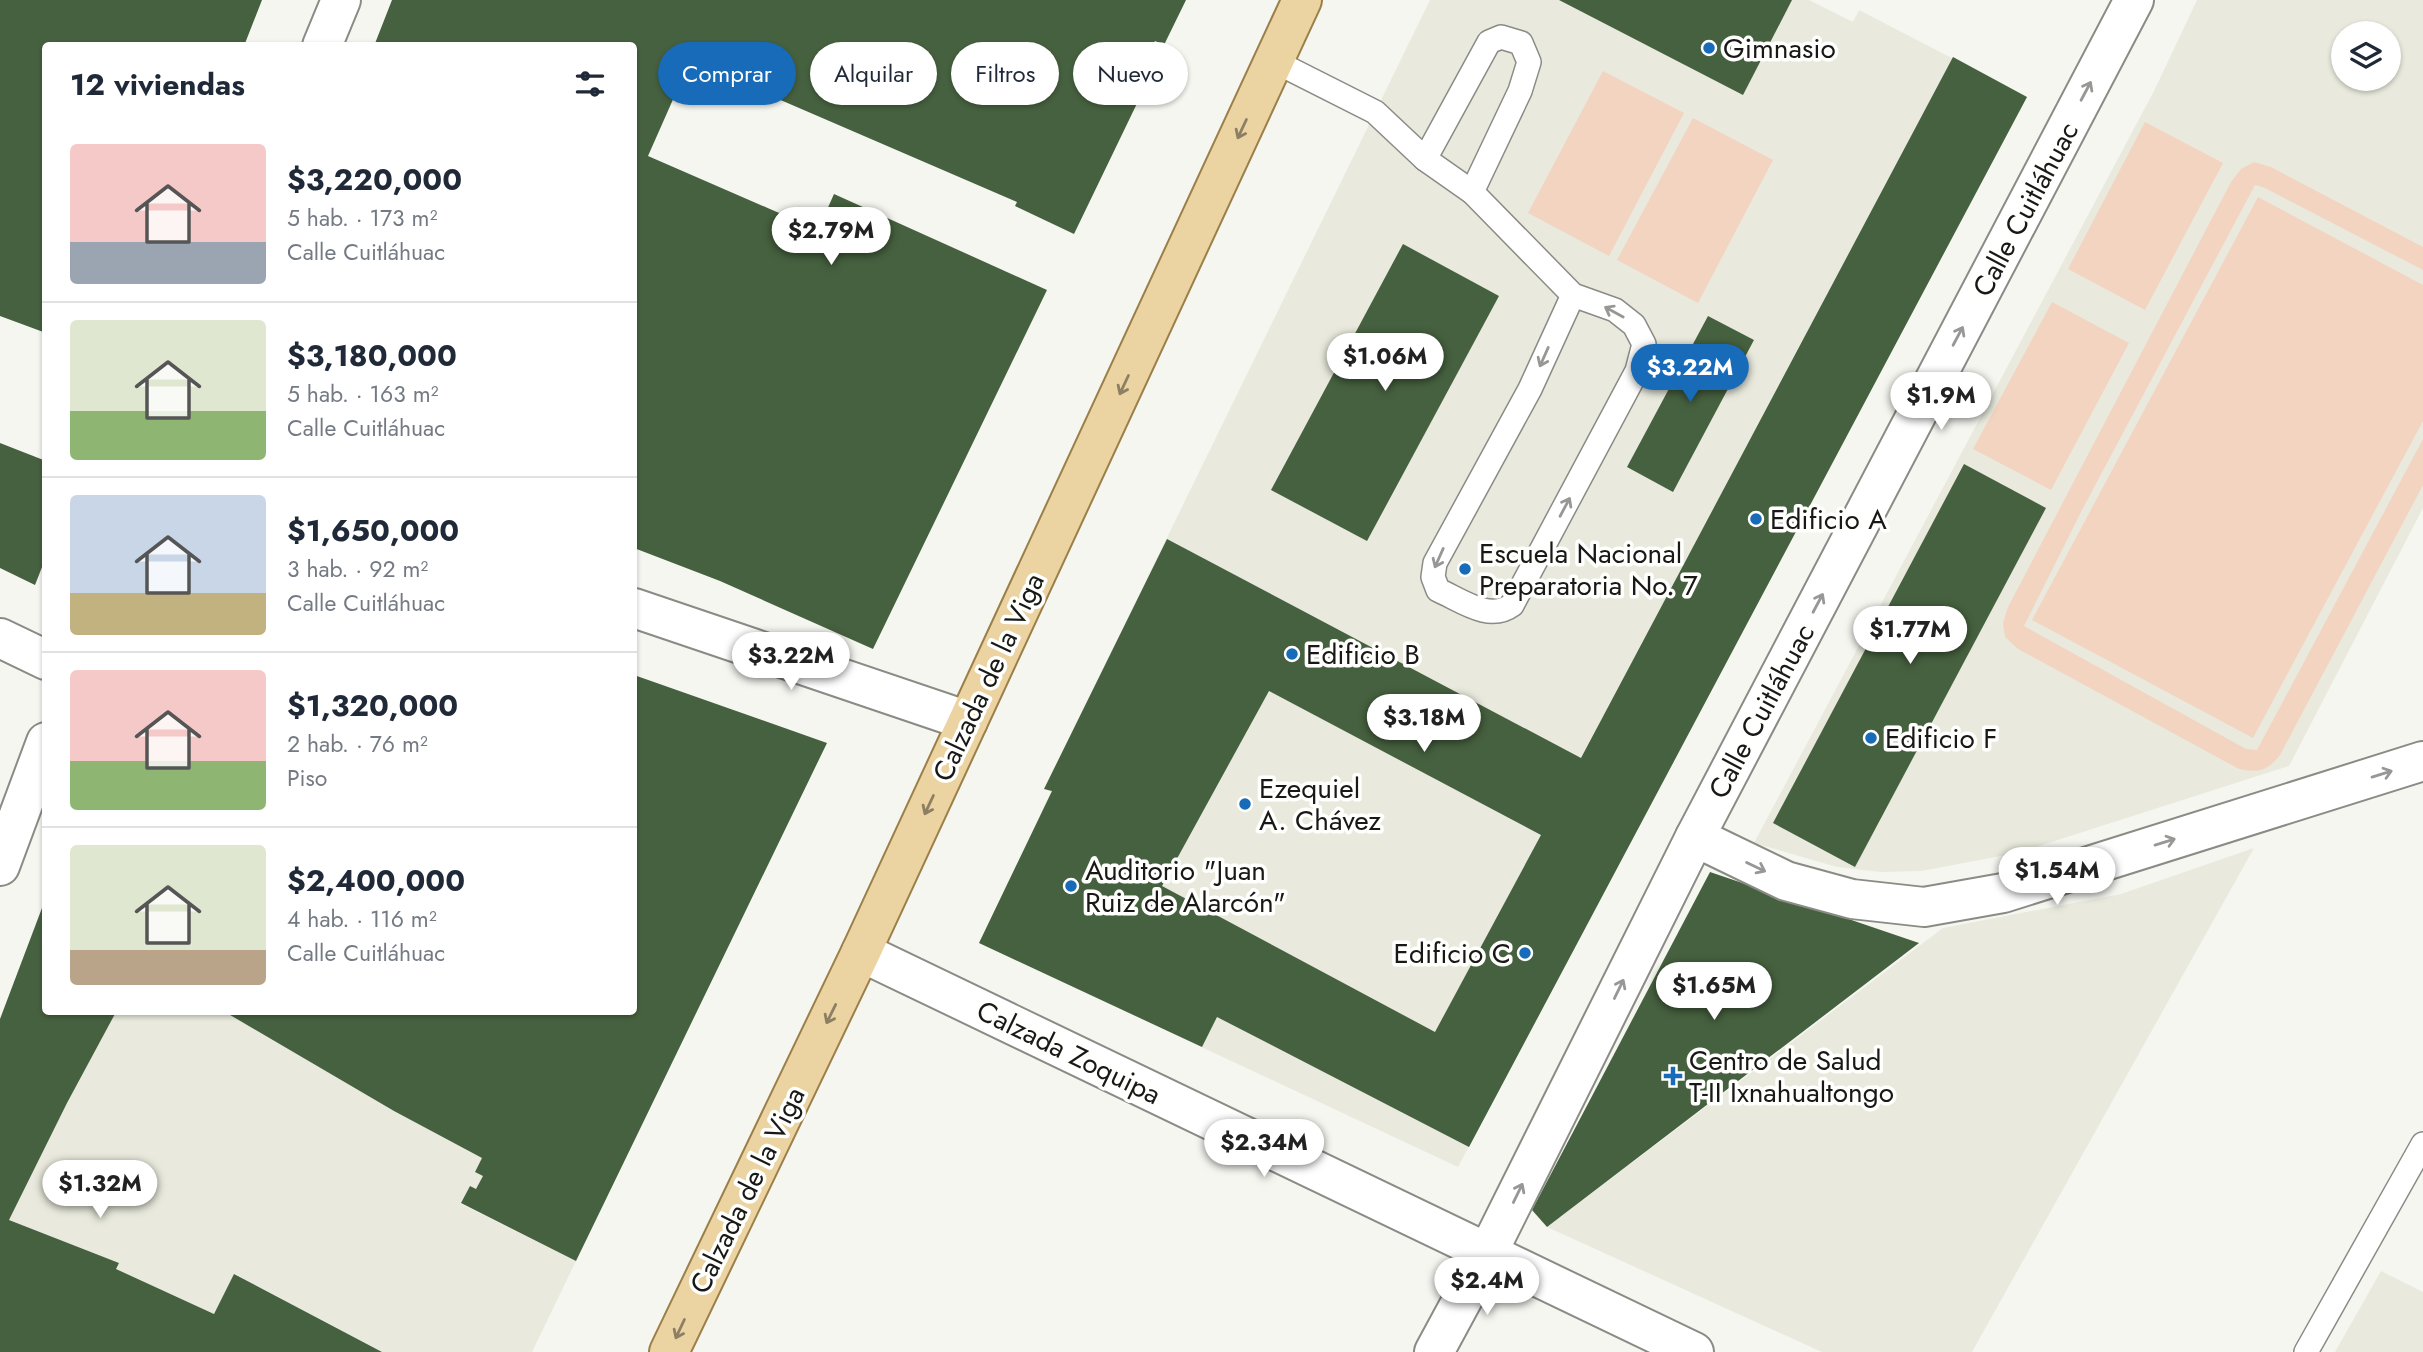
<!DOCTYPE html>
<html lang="es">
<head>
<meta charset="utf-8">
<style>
  body { margin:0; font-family:Jost,sans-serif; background:#f6f6f7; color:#1f2937; height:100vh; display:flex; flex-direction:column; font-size:26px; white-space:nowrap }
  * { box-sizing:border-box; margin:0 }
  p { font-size:23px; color:#747a83 }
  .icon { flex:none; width:38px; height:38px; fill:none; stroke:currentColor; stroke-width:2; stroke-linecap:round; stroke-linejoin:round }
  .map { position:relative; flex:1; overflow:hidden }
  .details { position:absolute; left:42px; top:42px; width:595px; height:973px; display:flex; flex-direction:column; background:#fff; border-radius:7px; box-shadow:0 2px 5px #0004 }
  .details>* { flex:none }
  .top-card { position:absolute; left:658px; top:42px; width:665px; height:63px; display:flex; gap:14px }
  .tools { position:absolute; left:2331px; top:21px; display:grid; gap:14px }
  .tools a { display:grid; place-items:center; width:70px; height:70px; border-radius:50%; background:#fff; box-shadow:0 2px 5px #0004; font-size:35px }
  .price { position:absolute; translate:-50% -60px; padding:0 16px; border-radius:24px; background:#fff; color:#222; font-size:23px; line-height:46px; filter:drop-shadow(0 2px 4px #0008) }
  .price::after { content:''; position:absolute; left:50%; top:42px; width:21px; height:16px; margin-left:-10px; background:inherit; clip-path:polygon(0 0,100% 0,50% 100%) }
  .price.on { background:#176bb9; color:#fff }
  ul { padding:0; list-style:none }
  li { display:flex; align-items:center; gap:21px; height:175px; padding:0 28px }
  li+li { border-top:2px solid #e0e1e3 }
  li span { display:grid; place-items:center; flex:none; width:196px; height:140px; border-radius:7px; color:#555 }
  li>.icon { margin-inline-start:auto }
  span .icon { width:84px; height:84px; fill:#fffc; stroke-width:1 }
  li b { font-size:30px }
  h2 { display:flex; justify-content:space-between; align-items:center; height:84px; padding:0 28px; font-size:30px }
  .tag { padding:0 24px; border-radius:32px; background:#fff; box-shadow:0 2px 5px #0004; font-size:24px; line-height:63px }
  .tag.on { background:#176bb9; color:#fff }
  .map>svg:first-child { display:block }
</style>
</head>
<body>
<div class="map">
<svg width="2423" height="1352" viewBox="0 0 2423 1352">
  <rect width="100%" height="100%" fill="#f5f6f0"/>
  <g fill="#e9eadd" fill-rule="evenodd">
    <path d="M1430 0H1809L1853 22 1859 10 2027 97 1458 1167 979 943 1051 792 1044 789Z"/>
    <path d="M2197 0H2423V508L2289 766 2017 853 1921 871 1881 872 1837 867 1754 843 2154 91ZM2343 33H2389V79H2343Z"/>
    <path d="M2254 848 1972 1352H1822L1547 1227 1943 928 2121 894Z"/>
    <path d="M116 1012H225L394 1111 482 1158 483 1176 476 1189 470 1187 461 1204 576 1261 532 1352H382L235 1274 214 1314 116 1269 119 1263 9 1220 67 1103Z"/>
    <path d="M2381 1271 2423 1292V1352H2335Z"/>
  </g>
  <g fill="#f2d4c1">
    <path d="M1603 71 1684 113 1609 256 1528 213Z"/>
    <path d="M1693 118 1773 160 1698 303 1617 260Z"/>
    <path d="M2145 122 2223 163 2145 310 2068 269Z"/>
    <path d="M2254 162 2271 167 2423 247V270L2263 187 2255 185 2082 510 2024 626 2246 749 2257 750 2423 439V485L2280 755C2267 771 2259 773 2239 769L2018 649 2005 637 2003 623 2008 607 2231 182 2241 169Z"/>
    <path d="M2258 197 2423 285V421L2253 738 2032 620Z"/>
    <path d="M2052 302 2129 343 2051 490 1973 449Z"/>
  </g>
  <g fill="#46613f" fill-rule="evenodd">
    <path d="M0 0H262L244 46H46V333L0 316Z"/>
    <path d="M392 0H1186L1164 45 1155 41 1132 87 1143 91 1074 234 1015 206 1017 202 690 61 648 156 818 230 834 194 1047 290 873 649 720 581 634 548V46H374Z"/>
    <path d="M1559 0H1792L1743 95Z"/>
    <path d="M1953 57 2027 97 1469 1147 1217 1017 1202 1047 979 943 1052 791 1044 789 1167 539 1581 758ZM1269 691 1541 835 1435 1032 1162 886Z"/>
    <path d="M1403 244 1499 296 1367 541 1271 490Z"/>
    <path d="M1708 316 1754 340 1673 492 1627 467Z"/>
    <path d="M0 443 46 461V557L35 585 0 568Z"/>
    <path d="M1964 464 2046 508 1855 867 1773 823Z"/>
    <path d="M634 675 827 743 576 1261 461 1203 470 1186 476 1189 483 1176 475 1172 482 1158 394 1111 225 1012H634Z"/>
    <path d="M1710 872 1919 943 1547 1227 1532 1210Z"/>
    <path d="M45 900 46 1012H116L67 1103 9 1220 119 1263 116 1269 214 1314 234 1274 382 1352H0V1019Z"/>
  </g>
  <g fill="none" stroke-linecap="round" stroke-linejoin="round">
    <g stroke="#8b8b86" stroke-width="26">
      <g id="service">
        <path d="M1274 61 1375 112 1425 159 1472 192 1573 295 1615 310 1634 325 1644 344 1637 371 1512 605C1489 622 1461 600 1438 590L1433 577 1435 563 1530 389 1573 295"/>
        <path d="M1425 159 1489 42 1501 37 1521 43 1529 62 1520 91 1472 192"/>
        <path d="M2306 1352 2423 1144"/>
      </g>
    </g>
    <g stroke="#8b8b86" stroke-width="42">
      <g id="minor">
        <path d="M322 46 341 0"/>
        <path d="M634 608 968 721"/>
        <path d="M0 638 46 660"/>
        <path d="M1695 837 1786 881 1852 899 1924 907 2003 893 2423 761"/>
        <path d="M0 866 46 742"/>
        <path d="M861 952 1694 1352"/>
        <path d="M1434 1352 1487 1254 1695 837 2134 0"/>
      </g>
    </g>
    <g stroke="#9a7f49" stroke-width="42">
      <path id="primary" d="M669 1352 861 952 1302 0"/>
    </g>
    <use href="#service" stroke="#fff" stroke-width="23"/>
    <use href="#minor" stroke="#fff" stroke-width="38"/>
    <use href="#primary" stroke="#ecd3a2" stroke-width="38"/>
  </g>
  <defs><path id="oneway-shaft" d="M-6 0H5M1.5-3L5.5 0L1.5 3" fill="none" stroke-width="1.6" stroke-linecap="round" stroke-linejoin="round" transform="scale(1.75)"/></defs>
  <g stroke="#979796">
    <use href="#oneway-shaft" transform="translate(2086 91) rotate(-62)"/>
    <use href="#oneway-shaft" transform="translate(1614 312) rotate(-151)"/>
    <use href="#oneway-shaft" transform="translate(1958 336) rotate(-62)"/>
    <use href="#oneway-shaft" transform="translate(1544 357) rotate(114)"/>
    <use href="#oneway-shaft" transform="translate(1565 507) rotate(-62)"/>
    <use href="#oneway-shaft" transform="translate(1439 558) rotate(114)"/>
    <use href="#oneway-shaft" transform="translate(1818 603) rotate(-62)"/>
    <use href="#oneway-shaft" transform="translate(2382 774) rotate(-17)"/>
    <use href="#oneway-shaft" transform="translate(2165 842) rotate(-17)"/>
    <use href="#oneway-shaft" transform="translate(1756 867) rotate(26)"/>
    <use href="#oneway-shaft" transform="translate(1619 989) rotate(-64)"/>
    <use href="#oneway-shaft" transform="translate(1518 1193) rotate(-64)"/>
  </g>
  <g stroke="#8d7f63">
    <use href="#oneway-shaft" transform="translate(1242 129) rotate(115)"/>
    <use href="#oneway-shaft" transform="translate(1124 385) rotate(115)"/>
    <use href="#oneway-shaft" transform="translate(929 805) rotate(115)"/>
    <use href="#oneway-shaft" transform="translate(831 1014) rotate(116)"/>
    <use href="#oneway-shaft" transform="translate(680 1329) rotate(115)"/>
  </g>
  <g fill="#176bb9" stroke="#fffffe" stroke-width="2.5">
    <circle cx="1709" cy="48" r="7"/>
    <circle cx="1756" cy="519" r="7"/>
    <circle cx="1465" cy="569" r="7"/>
    <circle cx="1292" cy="654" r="7"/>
    <circle cx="1871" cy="738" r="7"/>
    <circle cx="1245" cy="804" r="7"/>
    <circle cx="1071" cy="886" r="7"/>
    <circle cx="1525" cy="953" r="7"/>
    <path d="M1669.5 1065.5h7v7h7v7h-7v7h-7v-7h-7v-7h7z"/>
  </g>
  <g text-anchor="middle" stroke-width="7" stroke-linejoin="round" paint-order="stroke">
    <g font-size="28" fill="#181816" stroke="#fffffe" text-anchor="start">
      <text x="1723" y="58">Gimnasio</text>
      <text x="1770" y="529">Edificio A</text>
      <text x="1479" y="563">Escuela Nacional<tspan x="1479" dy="32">Preparatoria No. 7</tspan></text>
      <text x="1306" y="664">Edificio B</text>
      <text x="1885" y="748">Edificio F</text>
      <text x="1259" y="798">Ezequiel<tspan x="1259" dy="32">A. Chávez</tspan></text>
      <text x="1085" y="880">Auditorio "Juan<tspan x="1085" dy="32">Ruiz de Alarcón"</tspan></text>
      <text x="1511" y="963" text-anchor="end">Edificio C</text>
      <text x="1689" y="1070">Centro de Salud<tspan x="1689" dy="32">T-II Ixnahualtongo</tspan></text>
    </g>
    <g font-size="28" fill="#181816" stroke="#fffffe">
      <text transform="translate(2025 209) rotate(-62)" y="10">Calle Cuitláhuac</text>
      <text transform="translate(988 677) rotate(-65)" y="10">Calzada de la Viga</text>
      <text transform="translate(1761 711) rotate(-62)" y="10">Calle Cuitláhuac</text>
      <text transform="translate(1069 1052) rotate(26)" y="10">Calzada Zoquipa</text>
      <text transform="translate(747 1190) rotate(-64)" y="10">Calzada de la Viga</text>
    </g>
  </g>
</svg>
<div class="tools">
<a><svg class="icon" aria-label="layers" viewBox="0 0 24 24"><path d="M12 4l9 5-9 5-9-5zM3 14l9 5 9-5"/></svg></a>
</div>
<b class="price" style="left:831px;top:267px">$2.79M</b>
<b class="price" style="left:1385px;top:393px">$1.06M</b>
<b class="price on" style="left:1690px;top:404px">$3.22M</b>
<b class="price" style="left:1941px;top:432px">$1.9M</b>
<b class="price" style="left:1910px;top:666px">$1.77M</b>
<b class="price" style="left:791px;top:692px">$3.22M</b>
<b class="price" style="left:1424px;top:754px">$3.18M</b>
<b class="price" style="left:2057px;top:907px">$1.54M</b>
<b class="price" style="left:1714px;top:1022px">$1.65M</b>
<b class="price" style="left:1264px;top:1179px">$2.34M</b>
<b class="price" style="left:100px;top:1220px">$1.32M</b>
<b class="price" style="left:1487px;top:1317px">$2.4M</b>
<div class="top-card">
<a class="tag on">Comprar</a>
<a class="tag">Alquilar</a>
<a class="tag">Filtros</a>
<a class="tag">Nuevo</a>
</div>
<section class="details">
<h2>12 viviendas<svg class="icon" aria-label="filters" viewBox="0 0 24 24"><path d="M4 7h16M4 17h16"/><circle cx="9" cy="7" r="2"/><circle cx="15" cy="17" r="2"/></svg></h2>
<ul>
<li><span style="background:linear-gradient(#f6c9c9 70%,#9aa5b1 0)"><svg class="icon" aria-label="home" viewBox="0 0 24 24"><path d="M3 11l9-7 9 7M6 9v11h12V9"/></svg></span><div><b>$3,220,000</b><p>5 hab. · 173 m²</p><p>Calle Cuitláhuac</p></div></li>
<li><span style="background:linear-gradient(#dfe7d0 65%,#8fb573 0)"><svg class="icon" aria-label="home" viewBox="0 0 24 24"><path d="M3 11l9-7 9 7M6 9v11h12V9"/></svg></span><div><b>$3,180,000</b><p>5 hab. · 163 m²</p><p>Calle Cuitláhuac</p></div></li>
<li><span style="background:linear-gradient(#c9d6e8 70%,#c2b280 0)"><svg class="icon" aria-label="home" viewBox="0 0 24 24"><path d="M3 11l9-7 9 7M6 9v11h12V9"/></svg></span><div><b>$1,650,000</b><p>3 hab. · 92 m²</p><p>Calle Cuitláhuac</p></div></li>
<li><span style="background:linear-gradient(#f6c9c9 65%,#8fb573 0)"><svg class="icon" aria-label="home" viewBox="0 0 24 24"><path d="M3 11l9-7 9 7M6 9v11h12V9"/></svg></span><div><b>$1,320,000</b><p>2 hab. · 76 m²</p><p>Piso</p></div></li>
<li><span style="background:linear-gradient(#dfe7d0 75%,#b9a48a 0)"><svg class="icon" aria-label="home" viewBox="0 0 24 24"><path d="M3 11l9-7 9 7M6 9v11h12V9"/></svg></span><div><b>$2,400,000</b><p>4 hab. · 116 m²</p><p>Calle Cuitláhuac</p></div></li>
</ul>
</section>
</div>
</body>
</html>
